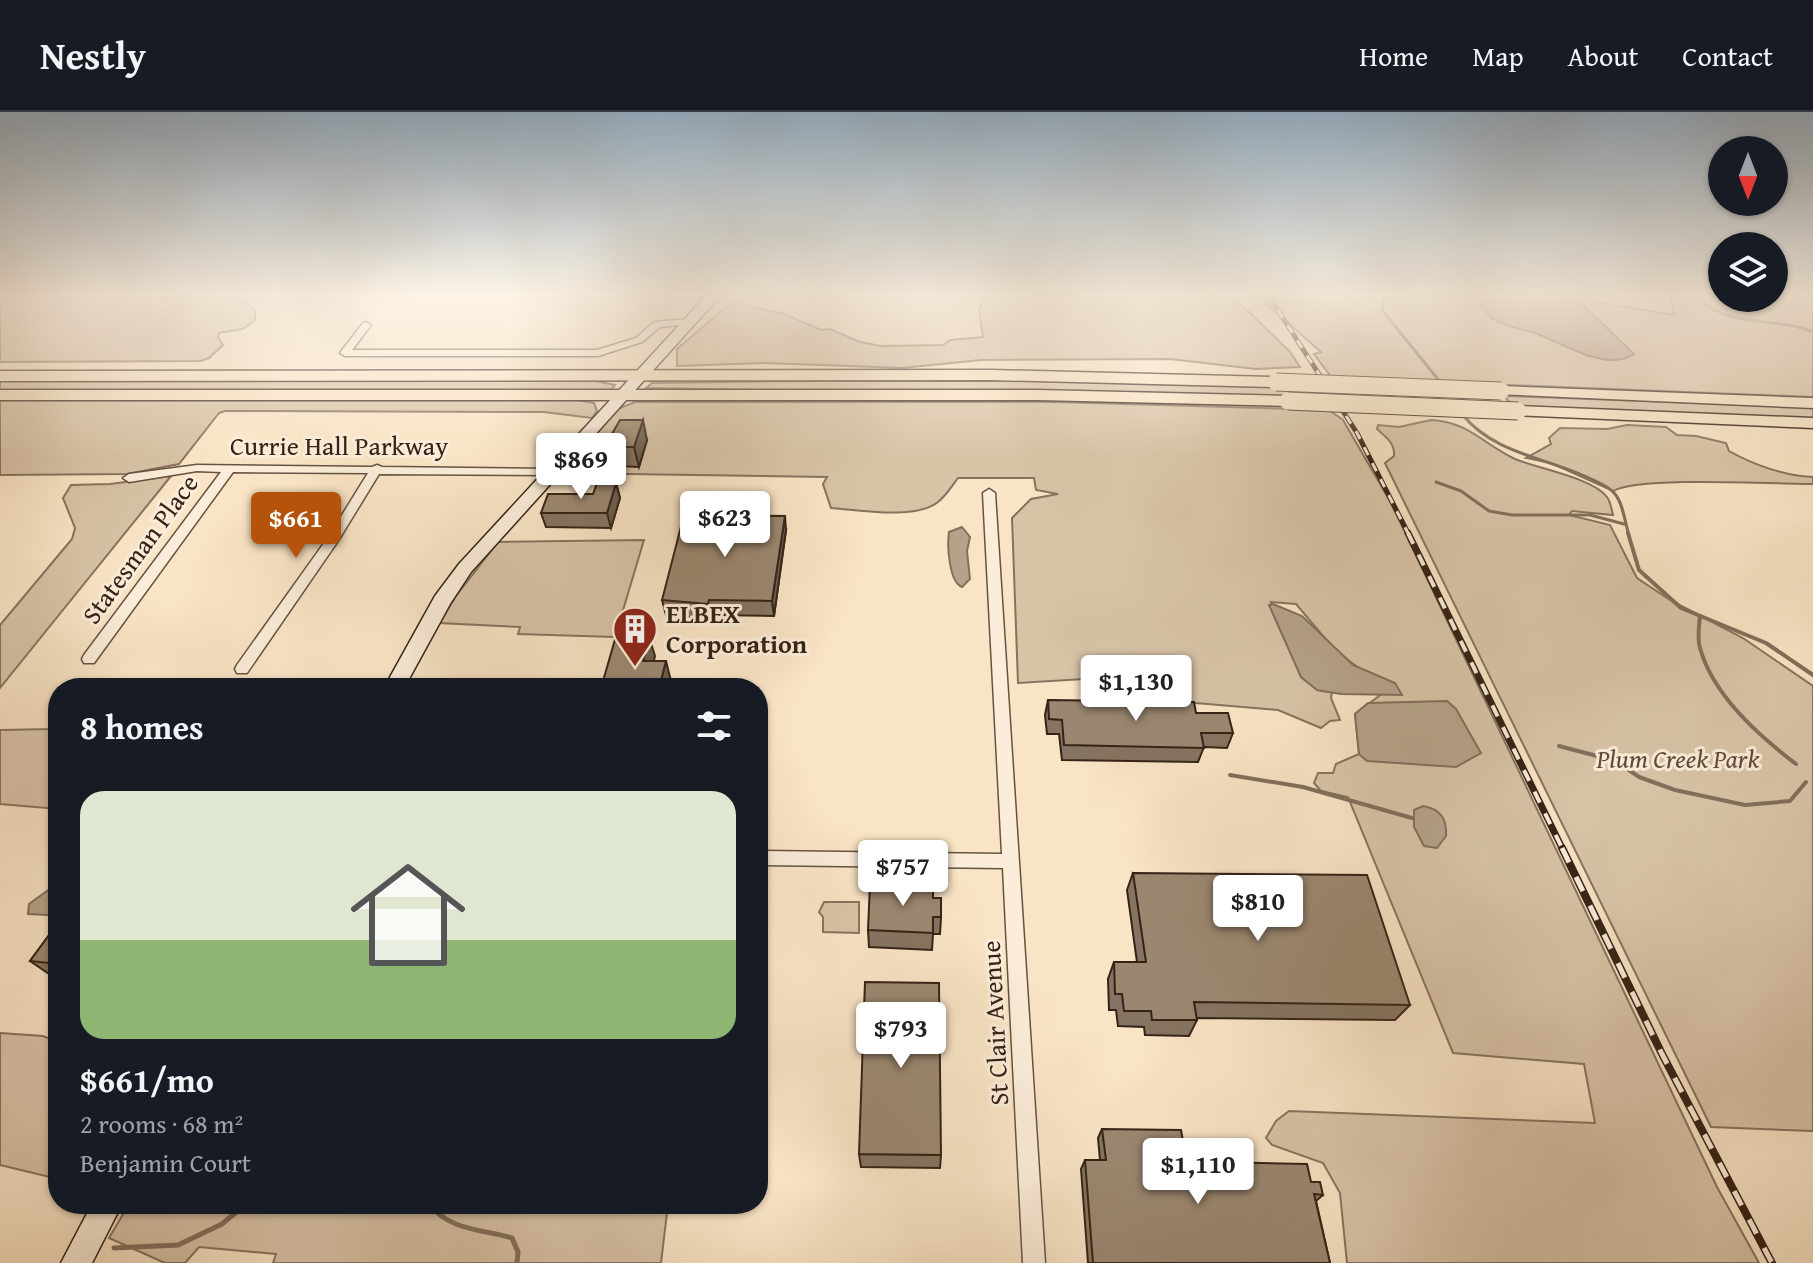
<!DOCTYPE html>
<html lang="en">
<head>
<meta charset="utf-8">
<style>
  body { margin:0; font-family:"Gentium Book Plus",serif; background:#242831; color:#f1f3f6; height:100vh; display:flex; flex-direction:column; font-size:30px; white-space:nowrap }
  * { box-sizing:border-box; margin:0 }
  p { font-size:26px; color:#9ea1a6 }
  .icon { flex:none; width:44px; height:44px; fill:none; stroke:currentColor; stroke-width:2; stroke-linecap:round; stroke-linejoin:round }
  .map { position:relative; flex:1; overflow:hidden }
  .panel { position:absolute; left:48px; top:566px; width:720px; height:536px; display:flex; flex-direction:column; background:#171b24; border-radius:32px; box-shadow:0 2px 6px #0004 }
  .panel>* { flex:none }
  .needle { width:52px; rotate:180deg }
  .buttons { position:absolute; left:1708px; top:24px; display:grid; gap:16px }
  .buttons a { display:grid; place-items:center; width:80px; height:80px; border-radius:50%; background:#171b24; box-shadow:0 2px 6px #0004; font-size:40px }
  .price { position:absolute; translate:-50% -68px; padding:0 18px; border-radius:8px; background:#fff; color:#222; font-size:26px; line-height:52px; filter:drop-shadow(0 2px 4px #0008) }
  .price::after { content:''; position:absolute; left:50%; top:48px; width:24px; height:18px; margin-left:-12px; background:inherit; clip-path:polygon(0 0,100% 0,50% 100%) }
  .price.active { background:#b45309; color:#fff }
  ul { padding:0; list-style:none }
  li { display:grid; align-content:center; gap:16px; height:424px; padding:0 32px }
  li+li { border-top:2px solid #363941 }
  li span { display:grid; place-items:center; height:248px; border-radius:24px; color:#555 }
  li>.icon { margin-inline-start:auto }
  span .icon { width:144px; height:144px; fill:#fffc; stroke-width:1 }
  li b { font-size:34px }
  h2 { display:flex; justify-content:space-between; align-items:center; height:96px; padding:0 32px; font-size:34px }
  header { display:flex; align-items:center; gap:48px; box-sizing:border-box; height:112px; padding:0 40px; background:#171b24; border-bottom:2px solid #363941 }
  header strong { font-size:38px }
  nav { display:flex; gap:44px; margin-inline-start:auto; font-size:28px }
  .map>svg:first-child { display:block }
</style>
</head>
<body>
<header>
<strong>Nestly</strong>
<nav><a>Home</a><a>Map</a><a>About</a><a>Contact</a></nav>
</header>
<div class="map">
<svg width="1813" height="1151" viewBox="0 0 1813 1151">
  <rect width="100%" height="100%" fill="#f9e4c5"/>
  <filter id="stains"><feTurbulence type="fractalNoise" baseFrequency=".0025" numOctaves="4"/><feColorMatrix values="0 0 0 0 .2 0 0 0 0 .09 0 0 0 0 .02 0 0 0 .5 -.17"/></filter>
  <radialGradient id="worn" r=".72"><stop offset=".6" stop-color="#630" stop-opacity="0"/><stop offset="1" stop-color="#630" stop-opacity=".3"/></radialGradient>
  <g fill="#d8c3a7" stroke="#86735f" stroke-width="2">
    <path d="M0 183H250L245 191 255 197V208L243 217 219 221 218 225 223 233 209 246 200 249 0 250Z"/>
    <path d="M985 183 1219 184 1239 190 1290 240 1300 255 1256 257 1170 247 981 248 902 256 765 251 677 254V237L732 190 784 202 821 218 830 217 860 230 881 234 943 233 950 228 983 225 979 197Z"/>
    <path d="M1256 183H1589L1590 189 1674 203 1670 183 1774 186V183H1813V285L1332 266 1314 242 1321 240Z"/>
    <path d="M0 268H555L595 269 615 273 611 278 0 280Z"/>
    <path d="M801 269H1139L1321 276 1327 287 646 276 652 271Z"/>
    <path d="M1504 284 1813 295V306L1514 295Z"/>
    <path d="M0 288H576L594 291 597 299 592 306 544 300 225 299 219 301 179 352 127 362 0 363Z"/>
    <path d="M635 290H1054L1329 298 1343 308 1391 391 1717 1075 1759 1151H1347L1340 1081 1323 1051 1272 1033 1266 1026 1276 1009 1289 999 1595 1011 1584 952 1453 941 1348 685 1321 679 1314 671 1318 661H1333L1336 652 1359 642 1355 602 1387 578 1334 537 1296 492 1271 490 1291 527 1301 565 1321 579 1332 580 1331 586 1340 608 1330 609 1321 616 1278 598 1184 590 1146 578 1117 581 1101 566 1018 571 1012 406 1031 387 1058 382 1036 378 1034 366H958C952 374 946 384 938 390 916 408 858 398 831 396L823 372 827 365 558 361 615 298Z"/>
    <path d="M1431 308C1469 310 1483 332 1515 347 1536 356 1593 366 1607 385 1610 389 1612 398 1613 403L1572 399 1569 403 1610 413 1637 466 1670 488 1743 526 1813 574V1019L1711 1015 1385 351 1394 344C1395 331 1386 325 1377 317L1378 313 1399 315Z"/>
    <path d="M1627 313 1666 315 1677 323 1696 324 1726 331 1729 339C1754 353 1785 364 1813 365V372C1775 372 1640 364 1613 379L1551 351 1526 346 1551 332 1549 326 1560 316 1607 317Z"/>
    <path d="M171 364 0 576V513L72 427 75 416 63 386 71 373 110 372Z"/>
    <path d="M644 428 615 525 518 522 520 515 439 511 456 484 498 430Z"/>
    <path d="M58 613V697L0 692V618L51 617Z"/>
    <path d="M824 790H859V821L823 820V805L819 800Z"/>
    <path d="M0 921 43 924 58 930V1067L0 1053Z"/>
    <path d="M129 1092H668L661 1151H273L276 1142 199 1135 185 1151H165L109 1126Z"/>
  </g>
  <g fill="#b6a28a" stroke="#826f5c" stroke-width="2">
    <path d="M1474 183H1564L1583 193 1634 242C1607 260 1566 233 1540 223 1526 217 1506 216 1493 207 1485 202 1480 191 1474 183Z"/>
    <path d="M962 415 970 425 967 439 970 467 962 475C949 470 947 434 949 420Z"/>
    <path d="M1273 492 1302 504 1353 553 1395 571 1402 583 1341 582 1317 578 1301 565 1269 493Z"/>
    <path d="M1447 589 1456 597 1481 641 1456 655 1367 649 1359 642 1355 602 1368 591Z"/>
    <path d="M1423 694C1440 697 1447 706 1446 724L1437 736 1424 734 1414 715V698Z"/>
    <path d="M58 771V798L48 803 28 802 29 792Z"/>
  </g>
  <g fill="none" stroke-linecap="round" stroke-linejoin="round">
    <g stroke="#826f5c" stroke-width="3">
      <path d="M1385 183 1382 198 1441 271"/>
      <path d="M1703 191C1735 215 1777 205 1813 220"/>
      <path d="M1462 302C1494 342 1545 345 1589 366 1597 370 1609 374 1615 382 1623 391 1625 411 1629 423"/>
      <path d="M1436 370 1461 379 1489 399 1512 403H1590L1624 412"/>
    </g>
    <g stroke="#826f5c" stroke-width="4">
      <path d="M1628 421 1639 458 1681 496 1766 531 1813 563"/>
      <path d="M1700 504C1699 514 1697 526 1700 536 1713 583 1758 623 1796 652"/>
      <path d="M1559 634 1616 649 1639 665 1675 678 1745 693 1790 689 1806 670"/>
      <path d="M1230 663 1303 675 1412 706"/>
    </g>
    <g stroke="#826f5c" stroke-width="5">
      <path d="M284 1092 303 1099 337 1092"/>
      <path d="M429 1092C450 1119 482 1117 512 1126L518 1140 517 1151"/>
      <path d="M114 1136 178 1133 222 1112 246 1092"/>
    </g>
    <g stroke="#665342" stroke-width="3">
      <g id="street">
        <path d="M689 207 692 208V212L660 215 642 230 598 244H345L340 241 363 211 366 210 371 213 352 238H597L636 226 654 210Z"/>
        <path d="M197 353 372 355 377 353 382 355 551 357 557 360 551 363 379 362 338 429 247 561H237L235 557 237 553 329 424 368 361 233 360 94 551H84L82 547 84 543 221 360 197 359 129 370 123 366 129 362Z"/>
        <path d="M989 377 995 381 1045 1151H1023L1003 756 758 753V739L1002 742 983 381Z"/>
      </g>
    </g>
    <g stroke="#352317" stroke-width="3">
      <g id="secondary">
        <path d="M707 183H721L471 460 450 492 404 576H384L435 484 459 452Z"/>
        <path d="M92 1092H122L92 1151H61Z"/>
      </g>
    </g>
    <g stroke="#352317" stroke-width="3">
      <g id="primary">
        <path d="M992 258 1276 265 1284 270 1276 275 992 268 0 269V259Z"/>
        <path d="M1501 274 1813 286V296L1495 282 1493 279Z"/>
        <path d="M0 278H1038L1288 284 1296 289 1288 294 1038 288H0Z"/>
        <path d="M1518 294 1813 306V316L1512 303 1510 299Z"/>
      </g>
    </g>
    <use href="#street" fill="#fbedd9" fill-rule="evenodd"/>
    <use href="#secondary" fill="#fbedd9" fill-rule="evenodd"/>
    <use href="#primary" fill="#f9e4c5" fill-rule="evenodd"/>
    <g stroke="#352317" stroke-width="5">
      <path id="rail-far2" d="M1268 183 1357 321 1409 423"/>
    </g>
    <g stroke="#352317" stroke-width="7">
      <path id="rail-far1" d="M1408 421 1563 738"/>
    </g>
    <g stroke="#352317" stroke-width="8">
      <path id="rail" d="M1562 736 1662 942 1772 1151"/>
    </g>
    <use href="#rail-far2" stroke="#fbedd9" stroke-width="3" stroke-dasharray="9" stroke-linecap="butt"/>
    <use href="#rail-far1" stroke="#fbedd9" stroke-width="4" stroke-dasharray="12" stroke-linecap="butt"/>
    <use href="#rail" stroke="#fbedd9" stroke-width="5" stroke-dasharray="16" stroke-linecap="butt"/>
    <g stroke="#352317" stroke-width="19" stroke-linecap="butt">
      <g id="primary-bridge">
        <path d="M1276 270 1501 279"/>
        <path d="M1288 289 1518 299"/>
      </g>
    </g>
    <use href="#primary-bridge" stroke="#f9e4c5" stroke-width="17"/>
  </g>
  <g fill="#857461" stroke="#352317" stroke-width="2">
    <path d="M609 327 647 328 639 355 616 354Z"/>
    <path d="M616 371 620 386 611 416 546 415 541 401 593 382Z"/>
    <path d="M786 418 774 504 712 503 711 507 666 503 662 488Z"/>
    <path d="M1048 588 1196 601 1233 621 1227 636 1204 635 1198 650 1062 648 1059 622H1047L1045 603Z"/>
    <path d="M1133 761 1410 893 1395 908 1197 906V908L1189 924 1145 923 1144 915 1118 914 1116 898H1109L1108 867 1114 850H1137L1127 778Z"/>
    <path d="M933 786 941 805 940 822H933L932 838 869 835 868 818Z"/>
    <path d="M58 811V868L30 849Z"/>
    <path d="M1102 1017 1220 1050 1311 1070 1323 1083 1316 1089 1330 1151H1088L1081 1057 1085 1048H1100L1098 1026Z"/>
    <path d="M859 1042 941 1043 940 1056 861 1055Z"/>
  </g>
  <g fill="#6c5e4f" stroke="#352317" stroke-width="2">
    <path d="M643 308 647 328 639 355 634 335Z"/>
    <path d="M616 371 620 386 611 416 607 401Z"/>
    <path d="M785 404 786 418 774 504 772 489Z"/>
    <path d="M649 525 655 544 649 568 643 549Z"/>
    <path d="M666 549 671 569 669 576H659Z"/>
  </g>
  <g fill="#9b8771" stroke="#352317" stroke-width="2">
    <path d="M620 308H643L634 335H611L614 327H609Z"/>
    <path d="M597 371H616L607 401H541L548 382H593Z"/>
    <path d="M684 403 785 404 772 489 709 488 708 492 662 488Z"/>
    <path d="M616 524 649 525 643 549H666L659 576H601Z"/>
    <path d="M1048 588 1194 590 1196 601H1228L1233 621H1201L1204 636 1064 633 1062 608 1049 607Z"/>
    <path d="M1133 761 1367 763 1410 893 1194 890 1197 908H1152L1151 899H1124L1122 882H1115L1114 850H1146Z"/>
    <path d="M870 772H933V786H941V805H933V821L868 818Z"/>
    <path d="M58 811V852L30 849Z"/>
    <path d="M865 870 939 871 941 1043 859 1042Z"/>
    <path d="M1102 1017 1181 1018 1185 1040 1218 1041 1220 1050 1307 1052 1311 1070H1320L1323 1083 1314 1082 1330 1151H1093L1085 1048H1106Z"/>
  </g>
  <linearGradient id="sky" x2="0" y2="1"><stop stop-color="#94adc2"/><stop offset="0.53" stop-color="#fcf3e5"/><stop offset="1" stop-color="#fcf3e5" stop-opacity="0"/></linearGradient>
  <rect width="1813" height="344" fill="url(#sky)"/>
  <defs>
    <g id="building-pin" transform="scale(2.3)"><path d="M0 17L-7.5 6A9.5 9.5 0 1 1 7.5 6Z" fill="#8f2418" stroke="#fbedd9"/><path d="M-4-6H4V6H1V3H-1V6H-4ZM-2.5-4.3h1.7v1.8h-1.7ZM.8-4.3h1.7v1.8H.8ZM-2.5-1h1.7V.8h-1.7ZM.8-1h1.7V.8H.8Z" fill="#fff"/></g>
  </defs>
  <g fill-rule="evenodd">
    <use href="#building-pin" x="635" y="517"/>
  </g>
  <g text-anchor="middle" stroke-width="6" stroke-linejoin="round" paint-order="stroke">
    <g font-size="26" fill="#352317" stroke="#fbedd9">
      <text x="339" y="343">Currie Hall Parkway</text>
      <text transform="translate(140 437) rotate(-54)" y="9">Statesman Place</text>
      <text transform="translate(995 911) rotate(-93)" y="9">St Clair Avenue</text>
    </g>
    <g font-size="26" font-weight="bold" fill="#352317" stroke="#fbedd9" text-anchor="start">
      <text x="666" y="511">ELBEX<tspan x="666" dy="30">Corporation</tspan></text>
    </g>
    <g font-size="26" font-style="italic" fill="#5e4b3b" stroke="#fbedd9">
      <text x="1678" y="656">Plum Creek Park</text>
    </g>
  </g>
  <rect width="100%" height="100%" filter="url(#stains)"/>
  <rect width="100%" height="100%" fill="url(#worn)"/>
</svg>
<div class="buttons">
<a><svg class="needle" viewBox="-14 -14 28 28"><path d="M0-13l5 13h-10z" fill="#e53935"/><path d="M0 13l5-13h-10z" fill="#9ea1a6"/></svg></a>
<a><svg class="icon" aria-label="layers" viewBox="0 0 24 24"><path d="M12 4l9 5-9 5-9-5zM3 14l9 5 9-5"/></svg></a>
</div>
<b class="price" style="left:581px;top:389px">$869</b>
<b class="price" style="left:725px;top:447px">$623</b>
<b class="price active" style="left:296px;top:448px">$661</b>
<b class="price" style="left:1136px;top:611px">$1,130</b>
<b class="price" style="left:903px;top:796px">$757</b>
<b class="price" style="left:1258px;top:831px">$810</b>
<b class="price" style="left:901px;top:958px">$793</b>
<b class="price" style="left:1198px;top:1094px">$1,110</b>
<section class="panel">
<h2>8 homes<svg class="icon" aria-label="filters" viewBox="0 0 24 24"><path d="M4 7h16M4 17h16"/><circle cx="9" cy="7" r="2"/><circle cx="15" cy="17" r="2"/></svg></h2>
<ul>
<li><span style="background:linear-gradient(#dfe7d0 60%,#8fb573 0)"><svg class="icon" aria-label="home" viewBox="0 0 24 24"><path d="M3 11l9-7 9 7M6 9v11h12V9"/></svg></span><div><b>$661/mo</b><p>2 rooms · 68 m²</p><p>Benjamin Court</p></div></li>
</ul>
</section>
</div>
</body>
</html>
